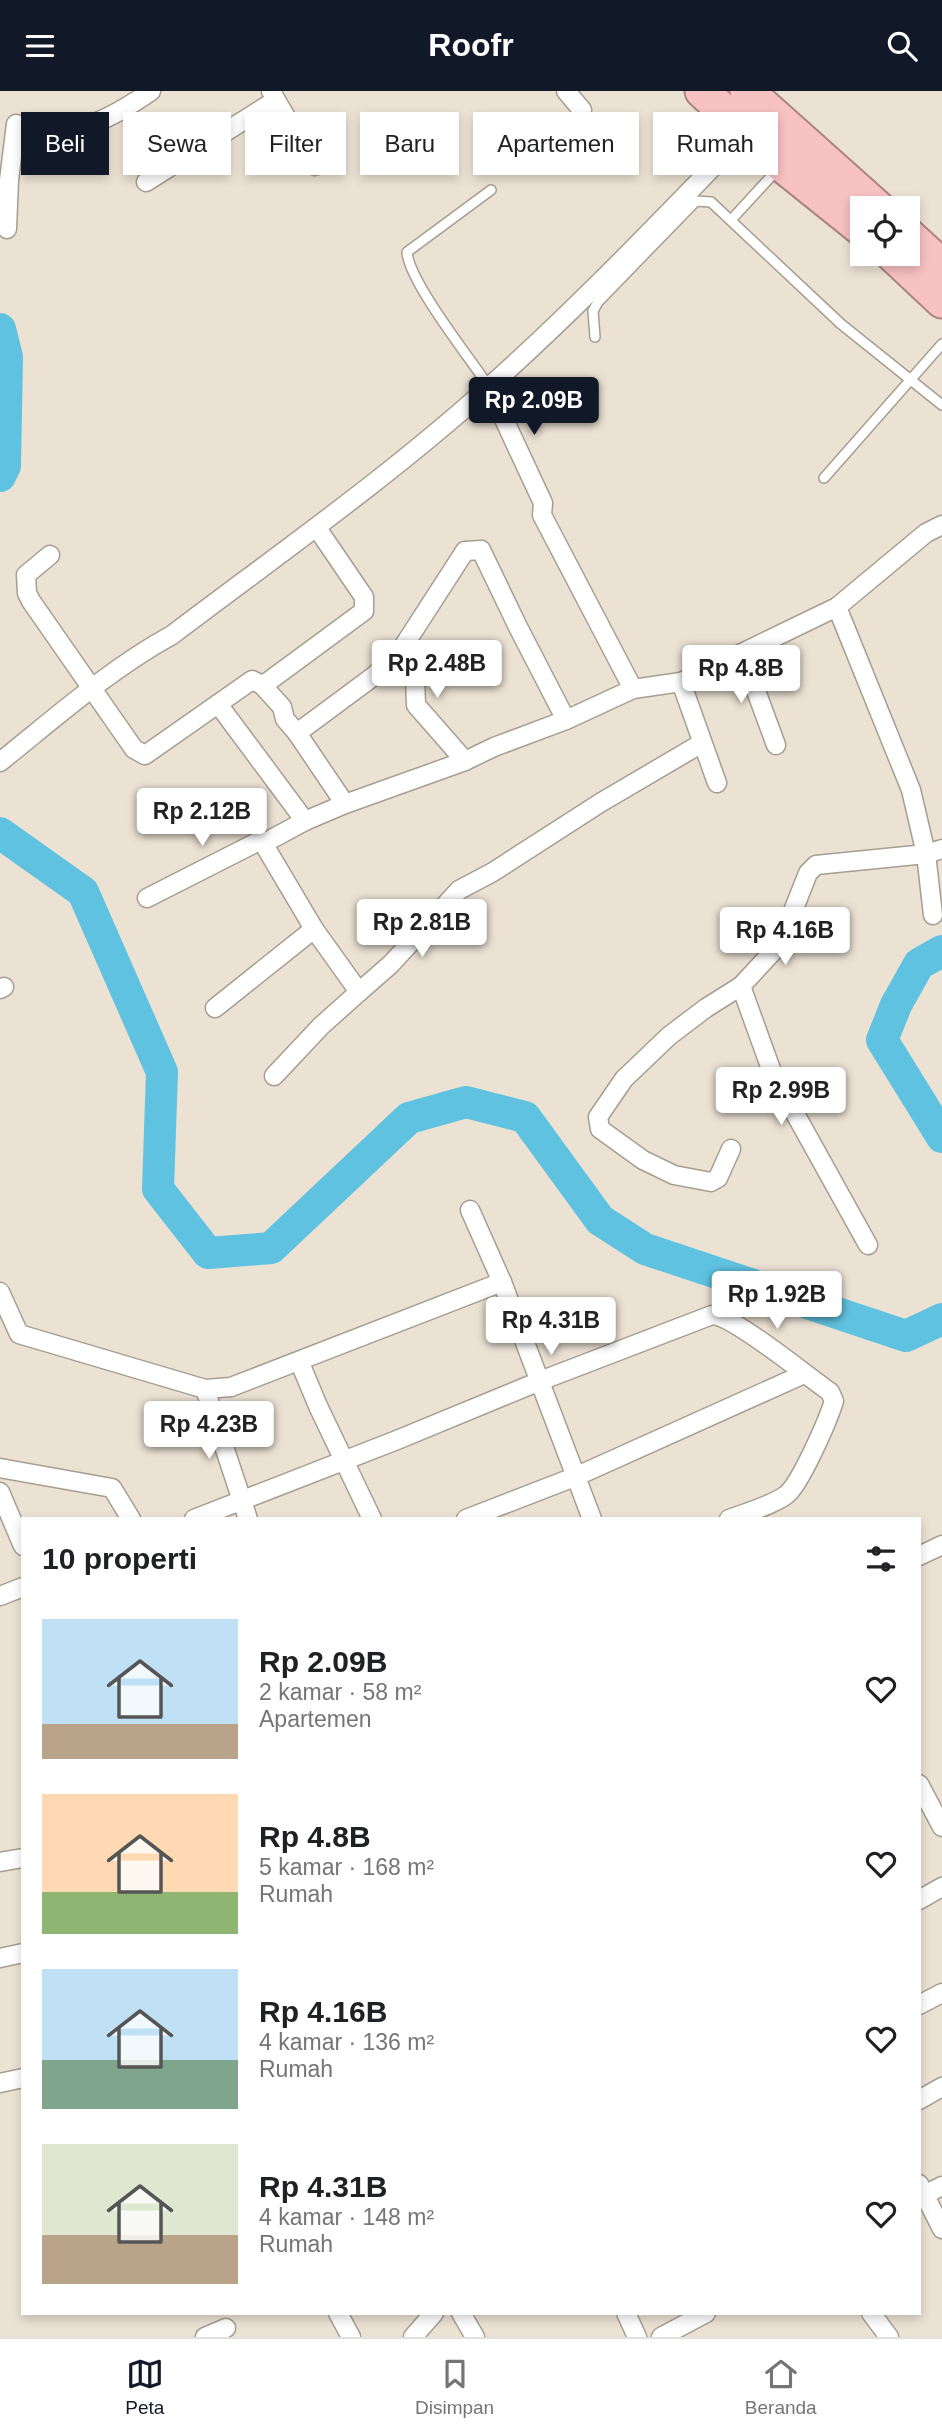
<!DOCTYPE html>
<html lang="id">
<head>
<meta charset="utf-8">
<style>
  body { margin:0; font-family:Arial,sans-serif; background:#f2f2f2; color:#202124; height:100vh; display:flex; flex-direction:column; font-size:26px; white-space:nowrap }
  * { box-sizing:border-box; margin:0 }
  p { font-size:23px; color:#757577 }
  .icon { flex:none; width:38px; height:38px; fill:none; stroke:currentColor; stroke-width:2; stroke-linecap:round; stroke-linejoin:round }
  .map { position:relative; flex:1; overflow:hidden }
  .panel { position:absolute; left:21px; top:1426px; width:900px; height:798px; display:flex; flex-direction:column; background:#fff; border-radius:0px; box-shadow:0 4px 10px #0003 }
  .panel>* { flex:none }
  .guide { position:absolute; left:21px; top:21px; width:901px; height:63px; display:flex; gap:14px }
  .buttons { position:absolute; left:850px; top:105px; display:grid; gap:14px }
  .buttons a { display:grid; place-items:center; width:70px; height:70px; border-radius:0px; background:#fff; box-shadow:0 4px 10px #0003; font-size:35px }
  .price { position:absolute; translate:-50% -60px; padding:0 16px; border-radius:7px; background:#fff; color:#222; font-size:23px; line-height:46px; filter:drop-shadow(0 2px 4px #0008) }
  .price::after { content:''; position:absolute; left:50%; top:42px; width:21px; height:16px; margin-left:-10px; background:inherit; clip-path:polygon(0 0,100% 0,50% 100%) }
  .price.current { background:#111827; color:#fff }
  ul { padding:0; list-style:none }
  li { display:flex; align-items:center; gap:21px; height:175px; padding:0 21px }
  li span { display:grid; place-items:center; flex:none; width:196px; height:140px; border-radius:0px; color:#555 }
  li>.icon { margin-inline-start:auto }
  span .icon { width:84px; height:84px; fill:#fffc; stroke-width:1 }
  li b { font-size:30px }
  h2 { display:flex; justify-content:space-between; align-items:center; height:84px; padding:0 21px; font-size:30px }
  .pill { padding:0 24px; border-radius:0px; background:#fff; box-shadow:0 4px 10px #0003; font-size:24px; line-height:63px }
  .pill.current { background:#111827; color:#fff }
  header { display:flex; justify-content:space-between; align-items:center; height:91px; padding:0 21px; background:#111827; color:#fff; font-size:32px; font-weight:600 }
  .tabs { display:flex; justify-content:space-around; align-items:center; height:98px; border-top:2px solid #e0e0e0; background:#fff; font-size:19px; color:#757577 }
  .tabs a { display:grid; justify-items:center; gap:4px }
  .tabs .current { color:#111827 }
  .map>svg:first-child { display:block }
</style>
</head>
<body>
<header><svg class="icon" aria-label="menu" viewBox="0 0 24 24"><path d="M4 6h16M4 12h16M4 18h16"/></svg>Roofr<svg class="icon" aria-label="search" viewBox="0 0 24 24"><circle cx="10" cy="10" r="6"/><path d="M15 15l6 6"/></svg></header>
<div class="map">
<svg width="942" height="2246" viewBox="0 0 942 2246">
  <rect width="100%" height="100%" fill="#ece2d4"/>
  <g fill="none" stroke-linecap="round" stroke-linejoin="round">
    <g stroke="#5fc2e0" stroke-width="32">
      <path d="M0 238 7 266 5 375 0 385"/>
      <path d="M0 742 83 801 162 981 158 1098 208 1162 271 1157 409 1027 466 1011 525 1026 600 1129 645 1158 906 1245 942 1228"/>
      <path d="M942 860 919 873 896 914 882 949 942 1046"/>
    </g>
    <g stroke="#a79d90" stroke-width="12">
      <g id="lane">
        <path d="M731 129 777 79"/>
        <path d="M595 246 593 220 598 211 696 110 711 111 841 233 942 314"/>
        <path d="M489 296C470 267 409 191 407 161L491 99"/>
        <path d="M824 387 942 253"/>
      </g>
    </g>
    <g stroke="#a79d90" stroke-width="21">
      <g id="street">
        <path d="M566 0 582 19"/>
        <path d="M276 9 315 75"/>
        <path d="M146 91 276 9 271 0"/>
        <path d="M7 138 9 89 16 33C25 36 35 39 43 40 85 43 119 22 151 0"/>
        <path d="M489 296 543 412 542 424 633 598"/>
        <path d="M50 464 26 484 27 502 31 510 134 658 145 664 252 589 262 594 269 590 364 520V506L317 437"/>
        <path d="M837 516 911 699 926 763 933 824"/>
        <path d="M401 559 415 586 416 614 465 670"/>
        <path d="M742 562 776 654"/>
        <path d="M681 591 717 692"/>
        <path d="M262 594 282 616 285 628 297 642 374 585 401 559 465 460 481 459 518 536 566 629"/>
        <path d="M218 613 305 730"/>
        <path d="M297 642 345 713"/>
        <path d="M702 652 600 712 493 781 459 799 391 873 359 901 314 838 266 757 268 750 305 730 345 713 465 670 494 656 566 629 633 598 681 591 746 560 837 516 926 442 942 434"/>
        <path d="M0 671C55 627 110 578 172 544 279 463 390 385 490 295 580 215 663 127 747 41"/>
        <path d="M147 807 259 750H268"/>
        <path d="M741 895 772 981 868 1154"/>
        <path d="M0 898 4 896"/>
        <path d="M215 917 314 838"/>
        <path d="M274 985 321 935 359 901"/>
        <path d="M731 1058 718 1087 711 1091 674 1084 643 1069 600 1038 598 1026 624 988 669 945 706 917 741 895 780 853 808 782 816 774 926 763 942 758"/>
        <path d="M470 1119 502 1191 592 1428"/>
        <path d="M0 1201 19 1243 205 1298 231 1296 502 1191"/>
        <path d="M300 1272 318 1315 372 1428"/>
        <path d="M205 1298 248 1428"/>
        <path d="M0 1377 112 1397 131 1428"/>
        <path d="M0 1401 23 1455"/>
        <path d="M194 1428 397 1349 540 1290 712 1224C733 1224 808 1286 830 1301L834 1310C828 1329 800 1394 786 1404 773 1414 745 1422 729 1428"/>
        <path d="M466 1428 577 1385 804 1283"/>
        <path d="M919 1465 942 1454"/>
        <path d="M0 1505 23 1496"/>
        <path d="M919 1693 942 1736"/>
        <path d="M0 1771 23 1767"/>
        <path d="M919 1809 942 1796"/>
        <path d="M0 1867 23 1862"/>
        <path d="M919 1914 942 1902"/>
        <path d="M0 1992 23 1987"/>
        <path d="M919 2009 942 1996"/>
        <path d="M919 2093 942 2138"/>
        <path d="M919 2104H924L942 2095"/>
        <path d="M338 2222 351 2246"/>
        <path d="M461 2222 475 2246"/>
        <path d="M626 2222 637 2246"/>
        <path d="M871 2222 889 2246"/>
        <path d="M205 2246 226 2237"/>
        <path d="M413 2246 434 2222"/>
        <path d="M661 2246 706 2222"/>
      </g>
    </g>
    <g stroke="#aa8584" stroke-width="37">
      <g id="highway">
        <path d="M702 0 782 74 863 139"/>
        <path d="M747 0 878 117"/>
        <path d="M908 144 942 175"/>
        <path d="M892 163 942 210"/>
      </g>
    </g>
    <use href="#lane" stroke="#fff" stroke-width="9"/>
    <use href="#street" stroke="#fff" stroke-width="18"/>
    <use href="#highway" stroke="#f8c1c2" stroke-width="33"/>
  </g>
</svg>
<div class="buttons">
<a><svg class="icon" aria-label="locate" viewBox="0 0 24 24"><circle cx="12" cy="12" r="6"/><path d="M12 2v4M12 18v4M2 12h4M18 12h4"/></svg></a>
</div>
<b class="price current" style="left:534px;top:346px">Rp 2.09B</b>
<b class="price" style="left:437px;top:609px">Rp 2.48B</b>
<b class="price" style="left:741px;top:614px">Rp 4.8B</b>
<b class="price" style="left:202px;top:757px">Rp 2.12B</b>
<b class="price" style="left:422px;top:868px">Rp 2.81B</b>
<b class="price" style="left:785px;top:876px">Rp 4.16B</b>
<b class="price" style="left:781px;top:1036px">Rp 2.99B</b>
<b class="price" style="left:777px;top:1240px">Rp 1.92B</b>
<b class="price" style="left:551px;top:1266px">Rp 4.31B</b>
<b class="price" style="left:209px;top:1370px">Rp 4.23B</b>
<div class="guide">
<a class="pill current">Beli</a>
<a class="pill">Sewa</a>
<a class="pill">Filter</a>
<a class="pill">Baru</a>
<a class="pill">Apartemen</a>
<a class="pill">Rumah</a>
</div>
<section class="panel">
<h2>10 properti<svg class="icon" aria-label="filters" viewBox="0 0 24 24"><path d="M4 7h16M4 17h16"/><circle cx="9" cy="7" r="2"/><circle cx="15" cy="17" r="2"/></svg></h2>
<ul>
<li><span style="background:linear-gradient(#bfe0f5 75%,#b9a48a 0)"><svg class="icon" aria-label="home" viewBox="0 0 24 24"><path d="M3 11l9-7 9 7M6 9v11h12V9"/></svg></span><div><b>Rp 2.09B</b><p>2 kamar · 58 m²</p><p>Apartemen</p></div><svg class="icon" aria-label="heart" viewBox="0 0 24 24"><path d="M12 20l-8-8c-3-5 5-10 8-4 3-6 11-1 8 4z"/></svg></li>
<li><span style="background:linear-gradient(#ffd9b3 70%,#8fb573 0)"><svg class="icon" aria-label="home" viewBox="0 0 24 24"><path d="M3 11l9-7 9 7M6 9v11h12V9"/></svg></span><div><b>Rp 4.8B</b><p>5 kamar · 168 m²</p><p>Rumah</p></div><svg class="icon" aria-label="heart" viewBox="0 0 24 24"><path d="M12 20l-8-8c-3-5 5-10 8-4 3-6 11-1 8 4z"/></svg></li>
<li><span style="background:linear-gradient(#bfe0f5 65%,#7fa58c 0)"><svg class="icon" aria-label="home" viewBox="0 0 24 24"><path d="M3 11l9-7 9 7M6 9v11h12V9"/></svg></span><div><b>Rp 4.16B</b><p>4 kamar · 136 m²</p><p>Rumah</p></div><svg class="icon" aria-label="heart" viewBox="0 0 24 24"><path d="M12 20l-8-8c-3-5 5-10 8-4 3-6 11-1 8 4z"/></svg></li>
<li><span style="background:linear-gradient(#dfe7d0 65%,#b9a48a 0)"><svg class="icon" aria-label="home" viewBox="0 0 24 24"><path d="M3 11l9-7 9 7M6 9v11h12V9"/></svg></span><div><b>Rp 4.31B</b><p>4 kamar · 148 m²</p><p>Rumah</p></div><svg class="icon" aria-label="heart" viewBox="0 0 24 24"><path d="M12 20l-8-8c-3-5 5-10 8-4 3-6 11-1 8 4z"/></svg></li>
</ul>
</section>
</div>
<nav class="tabs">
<a class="current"><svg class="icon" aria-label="map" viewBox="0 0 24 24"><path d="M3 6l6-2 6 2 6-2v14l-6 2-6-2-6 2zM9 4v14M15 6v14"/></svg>Peta</a>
<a><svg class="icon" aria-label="saved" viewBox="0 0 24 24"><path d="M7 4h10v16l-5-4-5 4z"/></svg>Disimpan</a>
<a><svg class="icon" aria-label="home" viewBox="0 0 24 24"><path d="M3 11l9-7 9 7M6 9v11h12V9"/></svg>Beranda</a>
</nav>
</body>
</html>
